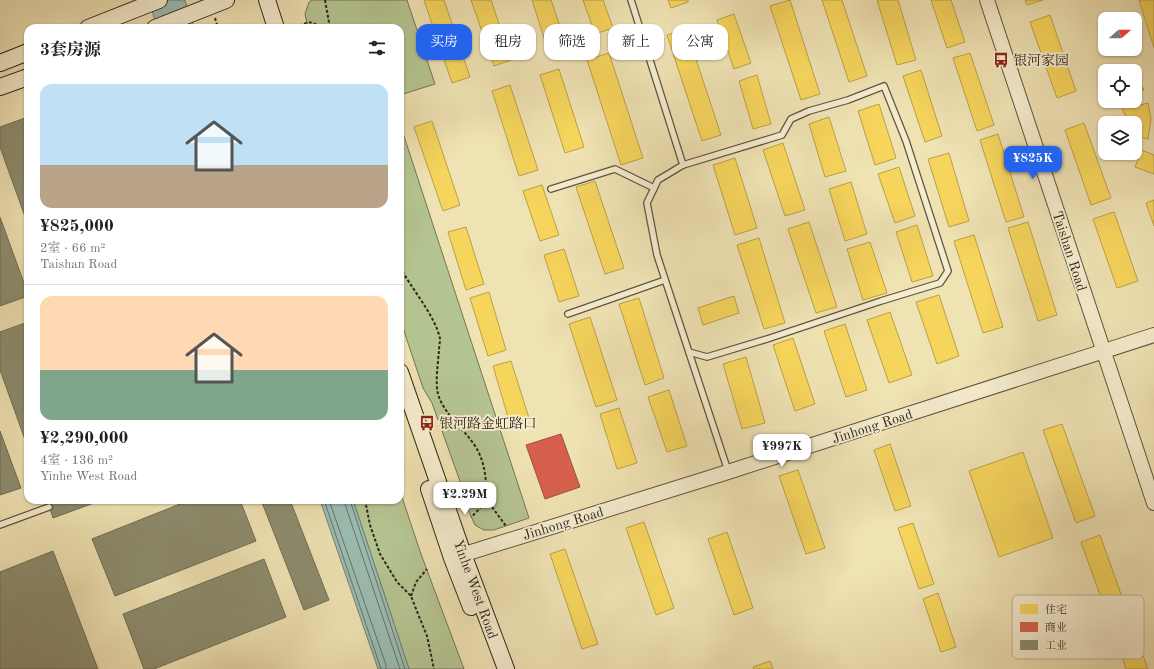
<!DOCTYPE html>
<html lang="zh">
<head>
<meta charset="utf-8">
<style>
  body { margin:0; font-family:"Old Standard TT","Noto Serif SC",serif; background:#f6f6f6; color:#202124; height:100vh; display:flex; flex-direction:column; font-size:15px; white-space:nowrap }
  * { box-sizing:border-box; margin:0 }
  p { font-size:13px; color:#757577 }
  .icon { flex:none; width:22px; height:22px; fill:none; stroke:currentColor; stroke-width:2; stroke-linecap:round; stroke-linejoin:round }
  .map { position:relative; flex:1; overflow:hidden }
  .side { position:absolute; left:24px; top:24px; width:380px; height:480px; display:flex; flex-direction:column; background:#fff; border-radius:12px; box-shadow:0 1px 3px #0004 }
  .side>* { flex:none }
  .guide { position:absolute; left:416px; top:24px; width:380px; height:36px; display:flex; gap:8px }
  .needle { width:26px; rotate:70deg }
  .tools { position:absolute; left:1098px; top:12px; display:grid; gap:8px }
  .tools a { display:grid; place-items:center; width:44px; height:44px; border-radius:8px; background:#fff; box-shadow:0 1px 3px #0004; font-size:20px }
  .price { position:absolute; translate:-50% -34px; padding:0 9px; border-radius:8px; background:#fff; color:#222; font-size:13px; line-height:26px; filter:drop-shadow(0 1px 2px #0008) }
  .price::after { content:''; position:absolute; left:50%; top:24px; width:12px; height:9px; margin-left:-6px; background:inherit; clip-path:polygon(0 0,100% 0,50% 100%) }
  .price.on { background:#2563eb; color:#fff }
  ul { padding:0; list-style:none }
  li { display:grid; align-content:center; gap:8px; height:212px; padding:0 16px }
  li+li { border-top:1px solid #e0e0e0 }
  li span { display:grid; place-items:center; height:124px; border-radius:12px; color:#555 }
  li>.icon { margin-inline-start:auto }
  span .icon { width:72px; height:72px; fill:#fffc; stroke-width:1 }
  li b { font-size:17px }
  h2 { display:flex; justify-content:space-between; align-items:center; height:48px; padding:0 16px; font-size:17px }
  .chip { padding:0 14px; border-radius:12px; background:#fff; box-shadow:0 1px 3px #0004; font-size:14px; line-height:36px }
  .chip.on { background:#2563eb; color:#fff }
  .map>svg:first-child { display:block }
</style>
</head>
<body>
<div class="map">
<svg width="1154" height="669" viewBox="0 0 1154 669">
  <rect width="100%" height="100%" fill="#efe2b3"/>
  <filter id="stains"><feTurbulence type="fractalNoise" baseFrequency=".005" numOctaves="4"/><feColorMatrix values="0 0 0 0 .2 0 0 0 0 .09 0 0 0 0 .02 0 0 0 .5 -.17"/></filter>
  <radialGradient id="worn" r=".72"><stop offset=".6" stop-color="#630" stop-opacity="0"/><stop offset="1" stop-color="#630" stop-opacity=".3"/></radialGradient>
  <g fill="#b4c491" stroke="#727556">
    <path d="M312 0H407L435 84 400 95V28H308L305 14 309 2Z"/>
    <path d="M400 124 529 518 494 530H484L475 525 469 512 461 484 432 403 423 388 400 319Z"/>
    <path d="M400 491 421 554 464 669H409L353 500H400Z"/>
  </g>
  <g fill="#9bbdb3" stroke="#708176">
    <path d="M149 0H185L194 28H157Z"/>
    <path d="M320 500H353L409 669H378Z"/>
  </g>
  <g fill="#f6d55c" stroke="#bba048">
    <path d="M424 0H444L470 77 452 83Z"/>
    <path d="M471 0H491L511 60 494 66Z"/>
    <path d="M532 0H551L566 44 548 50Z"/>
    <path d="M583 0H603L613 28 595 34Z"/>
    <path d="M668 0H688V2L671 8Z"/>
    <path d="M790 0 820 94 801 100 770 6Z"/>
    <path d="M822 0H842L867 76 849 82Z"/>
    <path d="M877 0H898L916 60 897 65Z"/>
    <path d="M931 0H951L965 42 947 48Z"/>
    <path d="M1025 0H1043L1027 5Z"/>
    <path d="M1139 0H1154V48Z"/>
    <path d="M734 14 751 63 734 69 717 20Z"/>
    <path d="M1050 15 1076 91 1057 98 1030 22Z"/>
    <path d="M686 29 721 135 702 141 667 35Z"/>
    <path d="M609 53 643 158 621 165 587 60Z"/>
    <path d="M970 53 994 125 977 131 953 58Z"/>
    <path d="M1125 64 1132 71H1116Z"/>
    <path d="M559 69 584 147 565 153 540 75Z"/>
    <path d="M921 70 942 136 925 142 903 76Z"/>
    <path d="M757 75 771 124 753 129 739 81Z"/>
    <path d="M1135 75 1144 90 1136 92 1140 105 1148 103 1151 119 1148 139 1135 136V123H1132V120L1125 115 1119 101H1135Z"/>
    <path d="M510 85 538 170 519 176 492 91Z"/>
    <path d="M879 104 896 158 875 165 858 111Z"/>
    <path d="M829 117 846 171 825 177 809 124Z"/>
    <path d="M432 121 460 205 443 211 414 127Z"/>
    <path d="M1084 123 1111 198 1091 205 1065 130Z"/>
    <path d="M998 134 1024 217 1006 222 980 140Z"/>
    <path d="M783 143 805 210 785 216 763 150Z"/>
    <path d="M1142 150 1154 155V174L1135 167Z"/>
    <path d="M949 153 969 221 949 227 928 159Z"/>
    <path d="M735 158 757 228 735 235 713 165Z"/>
    <path d="M899 167 915 216 895 223 878 174Z"/>
    <path d="M595 181 624 268 605 274 576 187Z"/>
    <path d="M851 182 867 234 845 241 829 189Z"/>
    <path d="M542 185 559 235 540 241 523 191Z"/>
    <path d="M1154 200V226L1146 203Z"/>
    <path d="M1114 212 1138 281 1117 288 1093 219Z"/>
    <path d="M809 222 837 307 816 313 788 229Z"/>
    <path d="M1028 222 1057 315 1038 321 1008 228Z"/>
    <path d="M917 225 933 276 912 282 896 232Z"/>
    <path d="M466 227 484 284 466 290 448 232Z"/>
    <path d="M974 235 1003 327 983 333 954 241Z"/>
    <path d="M759 238 785 323 764 329 737 245Z"/>
    <path d="M870 242 887 293 863 300 847 249Z"/>
    <path d="M564 249 579 296 559 302 544 255Z"/>
    <path d="M489 292 506 350 488 356 470 298Z"/>
    <path d="M939 295 959 356 937 364 916 302Z"/>
    <path d="M734 296 739 313 703 325 698 308Z"/>
    <path d="M639 298 664 378 645 385 619 304Z"/>
    <path d="M890 312 912 375 889 383 867 320Z"/>
    <path d="M590 317 617 400 596 407 569 324Z"/>
    <path d="M845 324 867 390 846 397 824 331Z"/>
    <path d="M793 338 815 404 795 411 773 345Z"/>
    <path d="M746 357 765 423 742 429 723 364Z"/>
    <path d="M511 361 529 418 510 424 493 366Z"/>
    <path d="M669 390 687 446 667 452 648 397Z"/>
    <path d="M619 408 637 463 617 469 600 414Z"/>
    <path d="M1062 424 1095 516 1076 523 1043 430Z"/>
    <path d="M890 444 911 506 895 511 874 450Z"/>
    <path d="M1023 452 1053 538 999 557 969 471Z"/>
    <path d="M798 470 825 548 806 554 779 476Z"/>
    <path d="M644 522 674 608 656 615 626 528Z"/>
    <path d="M913 523 934 584 919 589 898 528Z"/>
    <path d="M727 532 753 608 734 615 708 539Z"/>
    <path d="M1100 535 1133 628 1114 634 1081 542Z"/>
    <path d="M565 549 598 644 582 649 550 554Z"/>
    <path d="M938 593 956 647 941 652 923 599Z"/>
    <path d="M1137 639 1148 669H1126L1118 645Z"/>
    <path d="M770 661 773 669H754L753 667Z"/>
  </g>
  <path fill="#d6604d" stroke="#a44f3e" d="M561 434 580 487 545 499 526 445Z"/>
  <g fill="#8c8c6e" stroke="#706d55">
    <path d="M28 117V225L0 147V127Z"/>
    <path d="M0 217 28 294V296L0 306Z"/>
    <path d="M28 322V448L0 370V332Z"/>
    <path d="M0 431 21 488 0 495Z"/>
    <path d="M47 500H102L53 518Z"/>
    <path d="M190 500H240L256 541 115 596 92 539Z"/>
    <path d="M261 500H290L329 600 304 610Z"/>
    <path d="M53 551 98 669H0V572Z"/>
    <path d="M264 559 286 617 154 669H144L123 614Z"/>
  </g>
  <g fill="none" stroke-linecap="round" stroke-linejoin="round">
    <g stroke="#667267" stroke-width="1">
      <path d="M324 500 381 669"/>
      <path d="M329 500 386 665V669"/>
      <path d="M345 500V504L400 669"/>
      <path d="M350 500 405 669"/>
    </g>
    <g stroke="#605541" stroke-width="8">
      <g id="service">
        <path d="M631 0 683 165 658 180 647 203 657 255 728 471"/>
        <path d="M683 165 782 135 791 119 809 111 848 100 884 86 906 141 948 271 940 283 881 301 767 339 707 357 689 352"/>
        <path d="M551 189 615 169 654 188"/>
        <path d="M568 314 665 280"/>
        <path d="M0 525 49 507"/>
      </g>
    </g>
    <g stroke="#605541" stroke-width="16">
      <g id="tertiary">
        <path d="M987 0 1154 503"/>
        <path d="M452 558 728 472 1154 335"/>
      </g>
    </g>
    <g stroke="#30261b" stroke-width="18">
      <g id="secondary">
        <path d="M267 0 276 28"/>
        <path d="M88 28 159 0"/>
        <path d="M155 28 226 0"/>
        <path d="M0 63 28 52"/>
        <path d="M0 87 28 77"/>
        <path d="M400 372 463 554 506 669"/>
        <path d="M429 489 452 558 471 607"/>
      </g>
    </g>
    <g stroke="#30261b" stroke-width="2" stroke-dasharray="3 2" stroke-linecap="butt">
      <path d="M325 0 330 28"/>
      <path d="M215 18 218 28"/>
      <path d="M295 28C309 21 309 20 322 28"/>
      <path d="M400 234 402 242 400 254"/>
      <path d="M400 267C411 288 436 317 440 339 440 343 439 347 439 351 438 363 435 382 438 394 444 414 461 426 473 443 482 455 485 469 486 483 487 499 484 506 471 517"/>
      <path d="M486 499 506 526"/>
      <path d="M365 500 370 525 380 554 397 582 411 596 418 614 427 636 434 669"/>
      <path d="M411 596 416 582 427 569"/>
    </g>
    <use href="#service" stroke="#f5ecce" stroke-width="5.5"/>
    <use href="#tertiary" stroke="#f5ecce" stroke-width="14"/>
    <use href="#secondary" stroke="#f5ecce" stroke-width="16"/>
  </g>
  <defs>
    <g id="bus-bare" transform="scale(1.2)"><path d="M-5-6H5V4H4V6H2V4H-2V6H-4V4H-5ZM-3.5-4V0h7V-4ZM-3.5 1.2v1.5H-2V1.2ZM2 1.2v1.5H3.5V1.2Z" fill="#8f2418" stroke="#f5ecce" stroke-width="2.5" paint-order="stroke"/></g>
  </defs>
  <g fill-rule="evenodd">
    <use href="#bus-bare" x="1001" y="60"/>
    <use href="#bus-bare" x="427" y="423"/>
  </g>
  <g text-anchor="middle" stroke-width="4" stroke-linejoin="round" paint-order="stroke">
    <g font-size="14" fill="#30261b" stroke="#f5ecce" text-anchor="start">
      <text x="1013" y="65">银河家园</text>
      <text x="439" y="428">银河路金虹路口</text>
    </g>
    <g font-size="14" fill="#30261b" stroke="#f5ecce">
      <text transform="translate(1070 251) rotate(72)" y="5">Taishan Road</text>
      <text transform="translate(872 426) rotate(-18)" y="5">Jinhong Road</text>
      <text transform="translate(563 523) rotate(-17)" y="5">Jinhong Road</text>
      <text transform="translate(476 589) rotate(70)" y="5">Yinhe West Road</text>
    </g>
  </g>
  <rect x="1012" y="595" width="132" height="64" rx="6" fill="#f5ecce" stroke="#bab198" stroke-width="1"/>
  <rect x="1020" y="604" width="18" height="10" fill="#f6d55c"/>
  <rect x="1020" y="622" width="18" height="10" fill="#d6604d"/>
  <rect x="1020" y="640" width="18" height="10" fill="#8c8c6e"/>
  <g font-size="11" fill="#30261b">
    <text x="1045" y="613">住宅</text>
    <text x="1045" y="631">商业</text>
    <text x="1045" y="649">工业</text>
  </g>
  <rect width="100%" height="100%" filter="url(#stains)"/>
  <rect width="100%" height="100%" fill="url(#worn)"/>
</svg>
<div class="tools">
<a><svg class="needle" viewBox="-14 -14 28 28"><path d="M0-13l5 13h-10z" fill="#e53935"/><path d="M0 13l5-13h-10z" fill="#757577"/></svg></a>
<a><svg class="icon" aria-label="locate" viewBox="0 0 24 24"><circle cx="12" cy="12" r="6"/><path d="M12 2v4M12 18v4M2 12h4M18 12h4"/></svg></a>
<a><svg class="icon" aria-label="layers" viewBox="0 0 24 24"><path d="M12 4l9 5-9 5-9-5zM3 14l9 5 9-5"/></svg></a>
</div>
<b class="price on" style="left:1033px;top:180px">¥825K</b>
<b class="price" style="left:782px;top:468px">¥997K</b>
<b class="price" style="left:465px;top:516px">¥2.29M</b>
<div class="guide">
<a class="chip on">买房</a>
<a class="chip">租房</a>
<a class="chip">筛选</a>
<a class="chip">新上</a>
<a class="chip">公寓</a>
</div>
<section class="side">
<h2>3套房源<svg class="icon" aria-label="filters" viewBox="0 0 24 24"><path d="M4 7h16M4 17h16"/><circle cx="9" cy="7" r="2"/><circle cx="15" cy="17" r="2"/></svg></h2>
<ul>
<li><span style="background:linear-gradient(#bfe0f5 65%,#b9a48a 0)"><svg class="icon" aria-label="home" viewBox="0 0 24 24"><path d="M3 11l9-7 9 7M6 9v11h12V9"/></svg></span><div><b>¥825,000</b><p>2室 · 66 m²</p><p>Taishan Road</p></div></li>
<li><span style="background:linear-gradient(#ffd9b3 60%,#7fa58c 0)"><svg class="icon" aria-label="home" viewBox="0 0 24 24"><path d="M3 11l9-7 9 7M6 9v11h12V9"/></svg></span><div><b>¥2,290,000</b><p>4室 · 136 m²</p><p>Yinhe West Road</p></div></li>
</ul>
</section>
</div>
</body>
</html>
